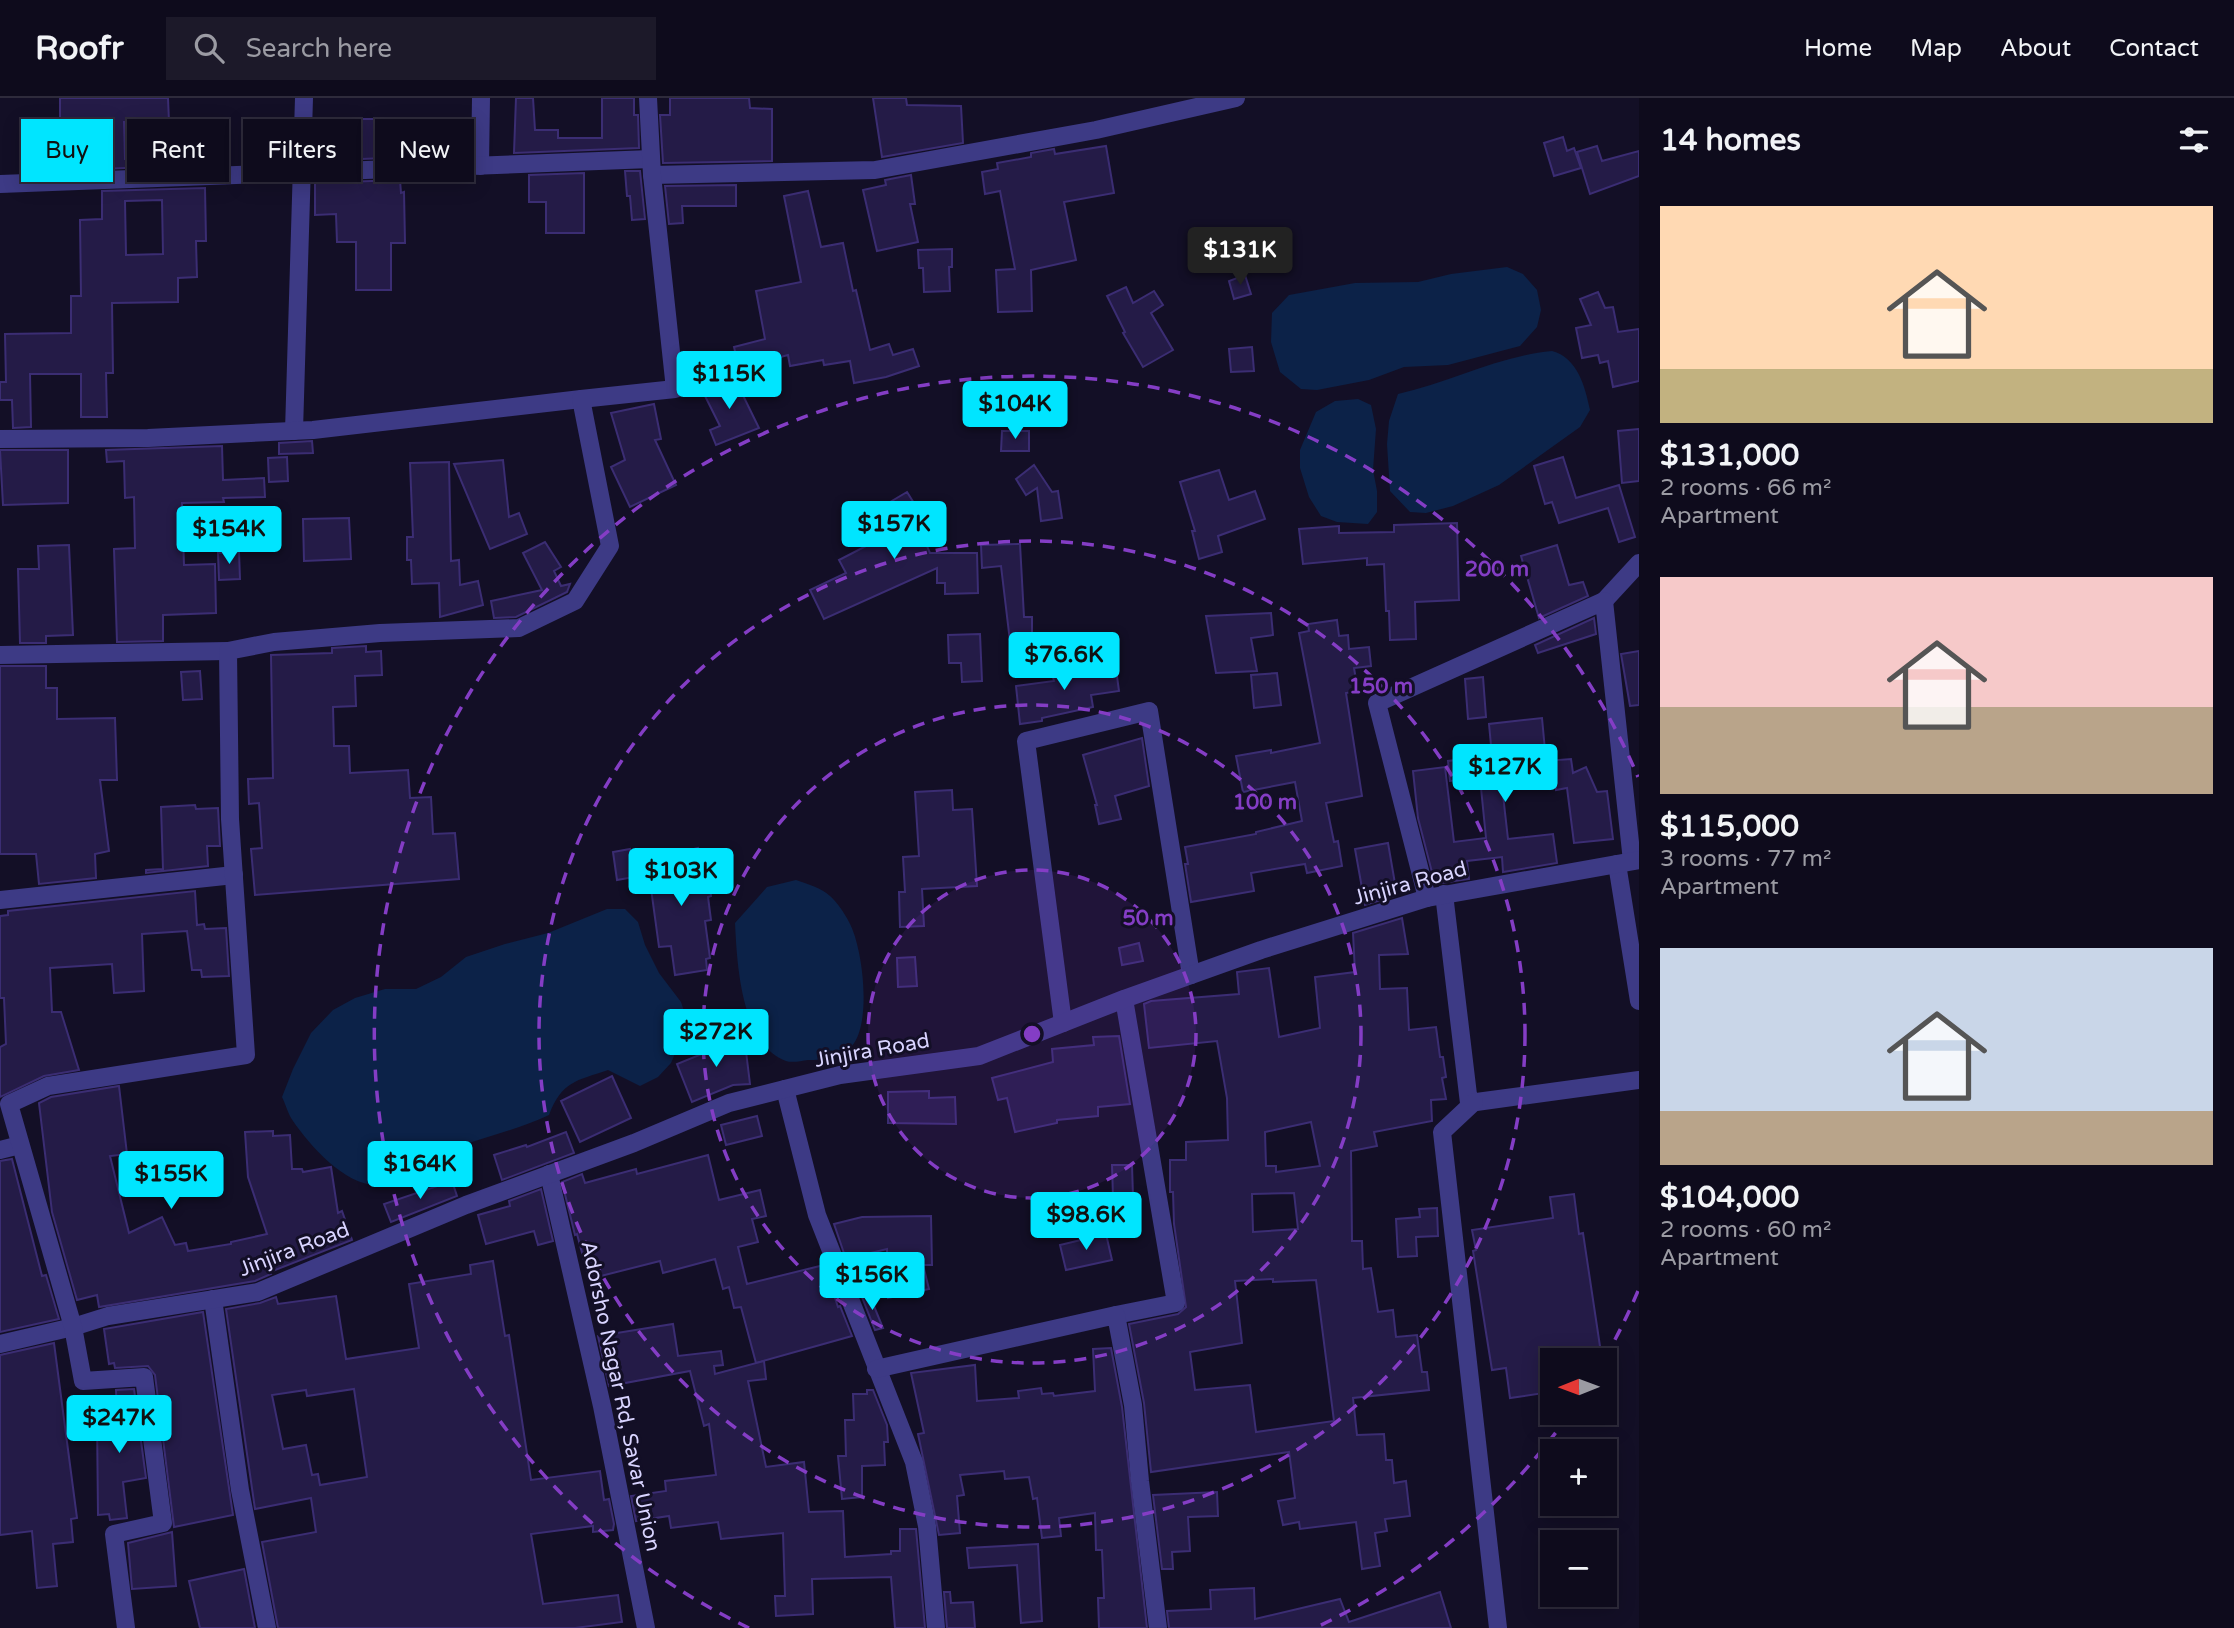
<!DOCTYPE html>
<html lang="en">
<head>
<meta charset="utf-8">
<style>
  body { margin:0; font-family:"Varela Round",sans-serif; background:#1c1929; color:#f1f3f6; height:100vh; display:flex; flex-direction:column; font-size:26px; white-space:nowrap }
  * { box-sizing:border-box; margin:0 }
  p { font-size:23px; color:#9b9ba3 }
  .icon { flex:none; width:38px; height:38px; fill:none; stroke:currentColor; stroke-width:2; stroke-linecap:round; stroke-linejoin:round }
  .map { position:relative; flex:1; overflow:hidden }
  .sheet { display:flex; flex-direction:column; background:#0e0b1c; width:595px }
  .sheet>* { flex:none }
  .guide { position:absolute; left:21px; top:21px; width:665px; height:63px; display:flex; gap:14px }
  .needle { width:46px; rotate:269deg }
  .controls { position:absolute; left:1540px; top:1250px; display:grid; gap:14px }
  .controls a { display:grid; place-items:center; width:77px; height:77px; border-radius:0px; background:#0e0b1c; box-shadow:0 4px 18px #0003,0 0 0 2px #2e2b3b; font-size:35px }
  .price { position:absolute; translate:-50% -60px; padding:0 16px; border-radius:7px; background:#00e5ff; color:#111; font-size:23px; line-height:46px; filter:drop-shadow(0 2px 4px #0008) }
  .price::after { content:''; position:absolute; left:50%; top:42px; width:21px; height:16px; margin-left:-10px; background:inherit; clip-path:polygon(0 0,100% 0,50% 100%) }
  .price.selected { background:#222; color:#fff }
  ul { padding:0; list-style:none }
  li { display:grid; align-content:center; gap:14px; height:371px; padding:0 21px }
  li span { display:grid; place-items:center; height:217px; border-radius:0px; color:#555 }
  li>.icon { margin-inline-start:auto }
  span .icon { width:126px; height:126px; fill:#fffc; stroke-width:1 }
  li b { font-size:30px }
  h2 { display:flex; justify-content:space-between; align-items:center; height:84px; padding:0 21px; font-size:30px }
  .tag { padding:0 24px; border-radius:0px; background:#0e0b1c; box-shadow:0 4px 18px #0003,0 0 0 2px #2e2b3b; font-size:24px; line-height:63px }
  .tag.selected { background:#00e5ff; color:#111 }
  header { display:flex; align-items:center; gap:42px; box-sizing:border-box; height:98px; padding:0 35px; background:#0e0b1c; border-bottom:2px solid #2e2b3b }
  header strong { font-size:33px }
  nav { display:flex; gap:38px; margin-inline-start:auto; font-size:24px }
  .search { width:490px; height:63px; background:#1c1929; display:flex; align-items:center; gap:18px; box-sizing:border-box; padding:0 24px; border-radius:0px; color:#9b9ba3; font-size:26px }
  main { display:flex; flex:1; min-height:0 }
  .map>svg:first-child { display:block }
</style>
</head>
<body>
<header>
<strong>Roofr</strong>
<div class="search"><svg class="icon" aria-label="search" viewBox="0 0 24 24"><circle cx="10" cy="10" r="6"/><path d="M15 15l6 6"/></svg>Search here</div>
<nav><a>Home</a><a>Map</a><a>About</a><a>Contact</a></nav>
</header>
<main>
<div class="map">
<svg width="1639" height="1530" viewBox="0 0 1639 1530">
  <rect width="100%" height="100%" fill="#130f26"/>
  <g fill="#0c2248">
    <path d="M1507 169 1523 176 1537 192 1541 212 1537 229 1520 248 1448 267 1404 269 1369 282 1317 292 1301 291 1280 274 1271 244 1272 215 1289 197 1355 185 1418 184 1451 176Z"/>
    <path d="M1552 253C1578 260 1585 289 1590 312L1580 329 1499 387 1453 408 1426 415 1410 414 1390 393 1387 346 1389 323 1398 296C1451 284 1498 258 1552 253Z"/>
    <path d="M1358 301 1371 307 1376 331 1373 372 1377 393V414L1368 426 1337 424 1321 418 1309 399 1300 370V352L1316 314 1335 303Z"/>
    <path d="M796 782C807 786 822 790 830 798 837 804 845 816 849 824 863 849 872 925 852 948 842 961 823 962 808 962 801 963 792 965 786 963 741 947 737 865 735 825L767 789Z"/>
    <path d="M607 811H625L638 824 645 847 659 875 681 904 686 919V930L671 965 658 979 640 988 608 972C576 983 562 983 549 1017 518 1032 485 1038 453 1051 430 1061 411 1080 386 1086 351 1095 311 1049 293 1023 288 1016 286 1007 282 999L293 971 311 935 333 912 355 900 385 891H416L441 879 466 859 505 846 548 835Z"/>
  </g>
  <g fill="#241b47" stroke="#3b2d73" stroke-width="2" fill-rule="evenodd">
    <path d="M60 0H168L169 24H124L125 61 175 60 174 45 195 44 196 67 102 71V68L77 69V46H60Z"/>
    <path d="M516 0H533L535 32H558V40H602V0H634V17H638L639 50 514 55Z"/>
    <path d="M670 0H749L750 10 772 11V63L663 65 660 17H670Z"/>
    <path d="M873 0H906L907 7 961 8 963 45 882 59Z"/>
    <path d="M339 21H379V27H384L385 60 313 63 314 31H339Z"/>
    <path d="M437 33H464V53L437 54Z"/>
    <path d="M1563 39 1567 53 1574 50 1581 70 1554 78 1544 45Z"/>
    <path d="M1106 48 1114 95 1064 104 1076 162 1031 172 1032 213 998 214 996 172 1015 171 1000 93 985 96 982 74 998 71 997 65 1031 59V55L1054 51 1055 56Z"/>
    <path d="M1597 48 1602 63 1639 53V78L1590 96 1577 54Z"/>
    <path d="M625 73H640L645 121 632 122 630 98H627Z"/>
    <path d="M584 75V135H546V104H529V77Z"/>
    <path d="M911 77 915 106H910L918 144 877 153 863 92 886 87 885 82Z"/>
    <path d="M400 82 401 95 404 94 405 145H391V192H356V144H337L336 116 315 117V85Z"/>
    <path d="M736 87V108H682L683 125 669 126 665 88Z"/>
    <path d="M205 90 206 143H196L197 179 178 180V204L112 205 113 275H106L107 319H81V276H30L31 329 13 330 12 302H0V284H6L5 236 71 235V198H81L80 122 102 121V93ZM162 102 163 156 126 157 125 103Z"/>
    <path d="M808 93 821 149 843 145 853 193 856 192 870 252 889 246 893 257 913 251 919 268 886 279 854 285 850 263 824 267 823 262 790 268 788 257 739 270 734 249 765 241 756 193 801 184 784 98Z"/>
    <path d="M952 151V169H949L950 193 924 194 923 170H919L918 152Z"/>
    <path d="M1245 177 1251 196 1234 201 1229 183Z"/>
    <path d="M1126 189 1133 205 1154 193 1163 207 1151 215 1173 252 1143 269 1123 235 1125 234 1107 198Z"/>
    <path d="M1598 194 1605 210 1613 209 1618 234 1639 231V283L1613 289 1608 263 1600 265 1598 257 1582 260 1576 230 1591 227 1580 201Z"/>
    <path d="M1252 249 1254 273 1231 274 1229 251Z"/>
    <path d="M733 277 759 330 716 347 710 332 720 328 702 292Z"/>
    <path d="M654 306 661 341 655 342 676 387 630 409 611 369 625 362 611 315Z"/>
    <path d="M1639 331V383L1622 385 1618 333Z"/>
    <path d="M1002 333H1029V353H1001Z"/>
    <path d="M312 343 313 355 279 356V345Z"/>
    <path d="M222 348 223 382 264 380 265 399 223 400 224 404 182 405 184 467 215 466 216 515 163 517V543L117 544 114 451 135 450 134 399 125 400 124 363 107 364 106 352Z"/>
    <path d="M0 352H68V405L3 407Z"/>
    <path d="M287 359 288 383 269 384 268 360Z"/>
    <path d="M1563 359 1576 400 1619 387 1635 439 1619 444 1608 410 1559 425 1552 404 1545 406 1534 368Z"/>
    <path d="M503 362 509 419 519 415 527 436 490 451 454 366Z"/>
    <path d="M449 364 451 463 459 462 460 487 478 483 483 507 440 519 439 485 412 486 411 462H407V439H413L410 365Z"/>
    <path d="M1034 367 1052 394 1058 393 1062 420 1041 423 1037 390 1026 397 1016 381Z"/>
    <path d="M1219 372 1229 402 1255 393 1265 421 1218 438 1222 454 1199 461 1192 433H1195L1180 384Z"/>
    <path d="M907 394 924 421 917 425 930 455H977L978 495 945 496V485H937V470L824 521 810 492 846 475 839 462 870 446 858 423Z"/>
    <path d="M349 420 351 461 304 463 303 421Z"/>
    <path d="M1457 425 1459 502 1415 504 1416 541 1390 542 1389 513H1386L1384 466 1367 467V460L1303 466 1299 431 1339 428V435L1394 434V427Z"/>
    <path d="M545 444 561 469 554 473 561 488 570 486 567 494 516 519 494 520 491 503 542 492 523 455Z"/>
    <path d="M1020 446 1024 519H1032V541H1024V560H1012L1001 468 982 470 981 447Z"/>
    <path d="M69 447 73 537 46 538V545H20L18 471H39L38 448Z"/>
    <path d="M1557 447 1569 487 1583 484 1588 498 1539 520 1521 458Z"/>
    <path d="M239 454 240 481 219 482 218 455Z"/>
    <path d="M1271 515 1273 537 1251 540 1257 573 1216 575 1206 518Z"/>
    <path d="M1594 520 1596 536 1538 555 1535 547Z"/>
    <path d="M1337 522 1339 538 1348 537 1349 551 1369 549 1371 568 1354 570 1358 593 1346 595 1362 698 1326 705 1334 744 1338 743 1342 768 1307 775 1305 766 1251 775 1254 793 1191 804 1185 766H1188L1185 749 1256 736V734L1302 723 1295 684 1243 694 1236 658 1271 652V655L1320 645 1299 535 1309 533 1308 526Z"/>
    <path d="M980 536 982 583 962 584 961 565H949L948 537Z"/>
    <path d="M366 548V554L381 553 382 577 355 578 356 608 333 609 334 648H349L350 675 408 672 410 700 431 699 433 736 455 735 459 781 255 797 251 751 262 750 259 705 249 706 248 681 273 680 271 557 332 555V550Z"/>
    <path d="M1639 553V607L1630 608 1621 556Z"/>
    <path d="M1083 561 1086 575 1116 571 1119 593 1091 597 1093 609 1042 620V623L1020 626 1016 588 1054 583 1050 568Z"/>
    <path d="M0 568H46V590H57V621L115 620 117 682H100L109 753 95 756 96 780 39 786 36 756H0Z"/>
    <path d="M200 573 202 601 183 602 181 574Z"/>
    <path d="M1277 575 1281 607 1254 610 1251 577Z"/>
    <path d="M1483 579 1486 619 1468 621 1465 581Z"/>
    <path d="M1542 620 1546 663 1571 661 1573 675 1586 669 1597 694 1607 693 1613 741 1574 745 1567 690 1556 692 1555 682 1502 688 1508 741 1553 736 1557 765 1503 774 1502 759 1467 763 1469 781 1435 786 1418 720 1413 673 1445 669 1454 744 1486 740 1480 680 1450 683 1448 663 1492 658 1489 626Z"/>
    <path d="M1142 640 1149 688 1115 698 1121 721 1099 726 1095 707H1097L1083 657Z"/>
    <path d="M952 692 953 712 972 711 977 788 922 791 924 828 900 829 899 794H905L903 759 919 758 915 694Z"/>
    <path d="M195 707 196 711 218 710 220 748H207L208 768 146 775V772L163 771 161 709Z"/>
    <path d="M1388 745 1397 797 1365 807 1355 751Z"/>
    <path d="M698 750 704 773 708 772 711 798 708 799 711 822 705 823 710 860 706 861 707 872 675 877 671 848 659 849 650 783 647 784 642 764Z"/>
    <path d="M630 751 634 779 617 782 613 754Z"/>
    <path d="M195 793 197 827 204 826 205 831 226 830 229 878 202 879 201 872H192L187 833 142 836 144 893 114 895 112 866 50 870 52 914H61L79 972 44 978 0 999V949L6 946 4 900H0V818L8 817V813Z"/>
    <path d="M1402 820 1408 856 1379 857 1380 891 1407 890 1409 932 1436 929 1440 959H1443L1446 979 1442 980 1446 1001 1431 1002 1432 1023 1374 1034 1377 1048 1351 1053 1352 1143H1362L1363 1171 1371 1170 1378 1214 1393 1212 1396 1239 1417 1237 1422 1274H1427L1429 1292 1353 1300 1357 1337 1384 1336 1386 1362H1392L1394 1385 1406 1383 1410 1418 1385 1421 1387 1433 1375 1435 1380 1468 1362 1471 1356 1424 1300 1431 1299 1424 1283 1427 1278 1403 1295 1400 1289 1354 1151 1374 1144 1305 1129 1226 1178 1216 1186 1209 1174 1126 1173 1094H1170V1062H1186V1044L1228 1042 1227 1000 1217 943 1149 950 1144 906 1151 903 1239 896 1237 874 1269 870 1279 939 1320 930 1315 879 1355 874 1353 835ZM1311 1024 1320 1068 1276 1074V1068H1266L1265 1034ZM1294 1095 1298 1131 1253 1134 1252 1096ZM1273 1181V1184L1316 1182 1334 1323 1256 1334 1250 1287 1195 1292 1190 1254 1242 1245 1235 1183Z"/>
    <path d="M1139 845 1143 863 1122 867 1119 850Z"/>
    <path d="M915 859 917 888 898 889 897 860Z"/>
    <path d="M744 937 750 986 733 987 692 1004 677 966 724 947 723 940Z"/>
    <path d="M1119 938 1130 1006 1098 1009V1018L1057 1022V1025L1015 1034 1007 1000 998 1002 992 980 1053 964 1052 951 1094 947 1093 939Z"/>
    <path d="M612 978 631 1020 580 1044 561 1003Z"/>
    <path d="M119 988 127 1056 110 1058 129 1135 162 1119 175 1147 186 1145 188 1153 231 1146V1144L267 1136 248 1079 245 1034 273 1033V1038L290 1037 292 1071H302L303 1074 331 1069 338 1115 342 1113 352 1142 270 1174 271 1176 255 1183 99 1209 97 1197 77 1202 52 1114 39 1005 51 999Z"/>
    <path d="M929 993V1000L955 999 956 1026 888 1025V994Z"/>
    <path d="M757 1018 762 1038 726 1047 721 1027Z"/>
    <path d="M566 1034 574 1055 502 1082 494 1057 526 1047 527 1049Z"/>
    <path d="M708 1057 719 1102 760 1092 766 1118 752 1121 758 1144 738 1149 747 1186 824 1167 838 1209 840 1208 852 1238 756 1265 741 1209 734 1210 729 1189 723 1191 715 1161 663 1175 660 1163 589 1181 577 1136 575 1137 562 1084 582 1076 585 1085 636 1071 637 1076Z"/>
    <path d="M12 1061 42 1178 46 1177 59 1221 0 1234V1063Z"/>
    <path d="M1112 1067H1132L1133 1099H1113Z"/>
    <path d="M452 1083 457 1098 391 1124 384 1106Z"/>
    <path d="M541 1091 553 1143 538 1147 534 1133 486 1146 478 1117 510 1108 509 1103Z"/>
    <path d="M1574 1096 1579 1136 1583 1135 1601 1255 1540 1264 1544 1295 1510 1300 1506 1270 1492 1272 1473 1153 1476 1152 1472 1132 1553 1120 1550 1099Z"/>
    <path d="M1437 1110 1438 1138 1416 1139 1417 1158 1398 1159 1396 1121 1420 1119 1419 1111Z"/>
    <path d="M931 1118 932 1167H923L929 1191 888 1200 887 1151 846 1161 834 1126 862 1119Z"/>
    <path d="M1106 1136 1112 1162 1066 1172 1060 1147Z"/>
    <path d="M493 1163 505 1238 509 1237 531 1382 600 1373 604 1402 609 1401 614 1426 613 1432 593 1434V1428L531 1436 543 1506 618 1497 622 1524 575 1530H278L262 1444 316 1434 311 1400 255 1411 226 1211 260 1205 276 1199 278 1206 336 1198 346 1261 419 1250 409 1186 471 1176 470 1167ZM354 1291 367 1379 320 1387 318 1376 312 1377 306 1347 283 1351 272 1297 306 1292 307 1298Z"/>
    <path d="M869 1196 883 1230 875 1232 862 1199Z"/>
    <path d="M203 1214 233 1417 174 1429 155 1277 148 1268 115 1270 114 1265 109 1266 104 1231Z"/>
    <path d="M673 1226 678 1258 721 1253 723 1267 714 1268 715 1276 764 1263 766 1281 748 1283 766 1369 804 1364 809 1414 843 1413 845 1459 891 1456V1453H900V1431H916L925 1530H895L891 1479 812 1481 813 1516 776 1518 775 1498H785L783 1435 721 1441 718 1424 671 1430 669 1418 636 1423 631 1398 666 1393 665 1383 716 1377 709 1326 704 1328 690 1273 609 1288 598 1238Z"/>
    <path d="M54 1245 77 1420 71 1421 73 1444 53 1446 57 1488 37 1490 32 1433 0 1437V1257Z"/>
    <path d="M1111 1250 1122 1309 1147 1530H1099L1098 1500H1104L1102 1452H1096L1095 1415 1059 1420 1061 1438 1042 1440 1037 1400 1033 1401 1029 1379 1005 1381 1004 1373 960 1377 964 1397 957 1398 960 1435 939 1437 918 1336 924 1335 911 1275 975 1267 977 1303 1019 1300 1018 1293 1041 1290 1042 1296 1053 1295 1054 1298 1095 1293 1093 1251Z"/>
    <path d="M134 1291 146 1380 123 1384 127 1420 110 1422 109 1416 98 1417 97 1320 117 1319 116 1292Z"/>
    <path d="M867 1292H873L887 1327 888 1344H884L885 1367 862 1368V1399L842 1401 838 1358H846L845 1322H854L853 1296H867Z"/>
    <path d="M1217 1394 1218 1418 1188 1419 1190 1453 1172 1454 1173 1471H1162L1153 1397Z"/>
    <path d="M172 1434 176 1488 132 1491 128 1445Z"/>
    <path d="M1038 1446 1042 1523 1021 1525 1017 1467 969 1470 967 1450Z"/>
    <path d="M244 1471 255 1530H200L189 1483Z"/>
    <path d="M1254 1490 1255 1521 1340 1501 1349 1524 1440 1494 1451 1530H1169L1167 1513 1211 1511 1210 1492Z"/>
    <path d="M944 1494H950L951 1505 973 1504 975 1530H947Z"/>
  </g>
  <g fill="none" stroke-linecap="round" stroke-linejoin="round">
    <g stroke="#3d3a85" stroke-width="18">
      <path d="M480 68 481 0"/>
      <path d="M652 77 875 72 1096 32 1236 0"/>
      <path d="M0 86 651 61"/>
      <path d="M294 333 304 0"/>
      <path d="M0 341 148 340 313 332 581 301"/>
      <path d="M1604 503 1639 465"/>
      <path d="M0 557 228 553"/>
      <path d="M1617 766 1639 903"/>
      <path d="M1444 796 1469 1005 1639 982"/>
      <path d="M1427 800 1377 605 1604 503 1632 763"/>
      <path d="M0 802 234 777"/>
      <path d="M1063 925 1026 643 1149 613 1191 877"/>
      <path d="M785 991 817 1117 914 1364 927 1428 936 1530"/>
      <path d="M1474 1004 1442 1034 1498 1530"/>
      <path d="M0 1052 20 1047"/>
      <path d="M549 1076 602 1308 646 1530"/>
      <path d="M213 1201 240 1392 267 1530"/>
      <path d="M1116 1217 1176 1205 1124 901"/>
      <path d="M0 1246 73 1229 108 1218 258 1194 466 1107 634 1045 729 1005 840 977 979 958 1124 901 1261 852 1427 800 1639 762"/>
      <path d="M876 1271 1116 1217 1133 1307 1140 1383 1158 1530"/>
      <path d="M126 1530 114 1436 163 1425 144 1279 83 1283 73 1229 9 1006 48 988 246 957 230 721 228 553 274 544 380 535 519 530 575 503 610 448 581 301 675 291 652 77 648 0"/>
    </g>
  </g>
  <circle cx="1032" cy="936" r="164" fill="#843dc5" fill-opacity=".12"/>
  <g fill="none" stroke="#843dc5" stroke-width="3.5" stroke-dasharray="12 9">
    <circle cx="1032" cy="936" r="164"/>
    <circle cx="1032" cy="936" r="329"/>
    <circle cx="1032" cy="936" r="493"/>
    <path d="M1638 1193A658 658 0 0 1 1605 1260M1568 1318A658 658 0 0 1 1315 1530M749 1530A658 658 0 1 1 1638 679"/>
  </g>
  <g text-anchor="middle" stroke-width="6" stroke-linejoin="round" paint-order="stroke">
    <g font-size="21" fill="#d9d4ff" stroke="#130f26">
      <text transform="translate(1410 785) rotate(-15)" y="7">Jinjira Road</text>
      <text transform="translate(872 952) rotate(-10)" y="7">Jinjira Road</text>
      <text transform="translate(294 1151) rotate(-21)" y="7">Jinjira Road</text>
      <text transform="translate(621 1298) rotate(78)" y="7">Adorsho Nagar Rd, Savar Union</text>
    </g>
  </g>
  <circle cx="1032" cy="936" r="10" fill="#843dc5" stroke="#130f26" stroke-width="3.5"/>
  <g font-size="21" text-anchor="middle" font-weight="bold" fill="#843dc5" stroke="#130f26" stroke-width="6" stroke-linejoin="round" paint-order="stroke">
    <text x="1497" y="478">200 m</text>
    <text x="1381" y="595">150 m</text>
    <text x="1265" y="711">100 m</text>
    <text x="1148" y="827">50 m</text>
  </g>
</svg>
<div class="controls">
<a><svg class="needle" viewBox="-14 -14 28 28"><path d="M0-13l5 13h-10z" fill="#e53935"/><path d="M0 13l5-13h-10z" fill="#9b9ba3"/></svg></a>
<a>+</a>
<a>−</a>
</div>
<b class="price selected" style="left:1240px;top:189px">$131K</b>
<b class="price" style="left:729px;top:313px">$115K</b>
<b class="price" style="left:1015px;top:343px">$104K</b>
<b class="price" style="left:894px;top:463px">$157K</b>
<b class="price" style="left:229px;top:468px">$154K</b>
<b class="price" style="left:1064px;top:594px">$76.6K</b>
<b class="price" style="left:1505px;top:706px">$127K</b>
<b class="price" style="left:681px;top:810px">$103K</b>
<b class="price" style="left:716px;top:971px">$272K</b>
<b class="price" style="left:420px;top:1103px">$164K</b>
<b class="price" style="left:171px;top:1113px">$155K</b>
<b class="price" style="left:1086px;top:1154px">$98.6K</b>
<b class="price" style="left:872px;top:1214px">$156K</b>
<b class="price" style="left:119px;top:1357px">$247K</b>
<div class="guide">
<a class="tag selected">Buy</a>
<a class="tag">Rent</a>
<a class="tag">Filters</a>
<a class="tag">New</a>
</div>
</div>
<section class="sheet">
<h2>14 homes<svg class="icon" aria-label="filters" viewBox="0 0 24 24"><path d="M4 7h16M4 17h16"/><circle cx="9" cy="7" r="2"/><circle cx="15" cy="17" r="2"/></svg></h2>
<ul>
<li><span style="background:linear-gradient(#ffd9b3 75%,#c2b280 0)"><svg class="icon" aria-label="home" viewBox="0 0 24 24"><path d="M3 11l9-7 9 7M6 9v11h12V9"/></svg></span><div><b>$131,000</b><p>2 rooms · 66 m²</p><p>Apartment</p></div></li>
<li><span style="background:linear-gradient(#f6c9c9 60%,#b9a48a 0)"><svg class="icon" aria-label="home" viewBox="0 0 24 24"><path d="M3 11l9-7 9 7M6 9v11h12V9"/></svg></span><div><b>$115,000</b><p>3 rooms · 77 m²</p><p>Apartment</p></div></li>
<li><span style="background:linear-gradient(#c9d6e8 75%,#b9a48a 0)"><svg class="icon" aria-label="home" viewBox="0 0 24 24"><path d="M3 11l9-7 9 7M6 9v11h12V9"/></svg></span><div><b>$104,000</b><p>2 rooms · 60 m²</p><p>Apartment</p></div></li>
</ul>
</section>
</main>
</body>
</html>
